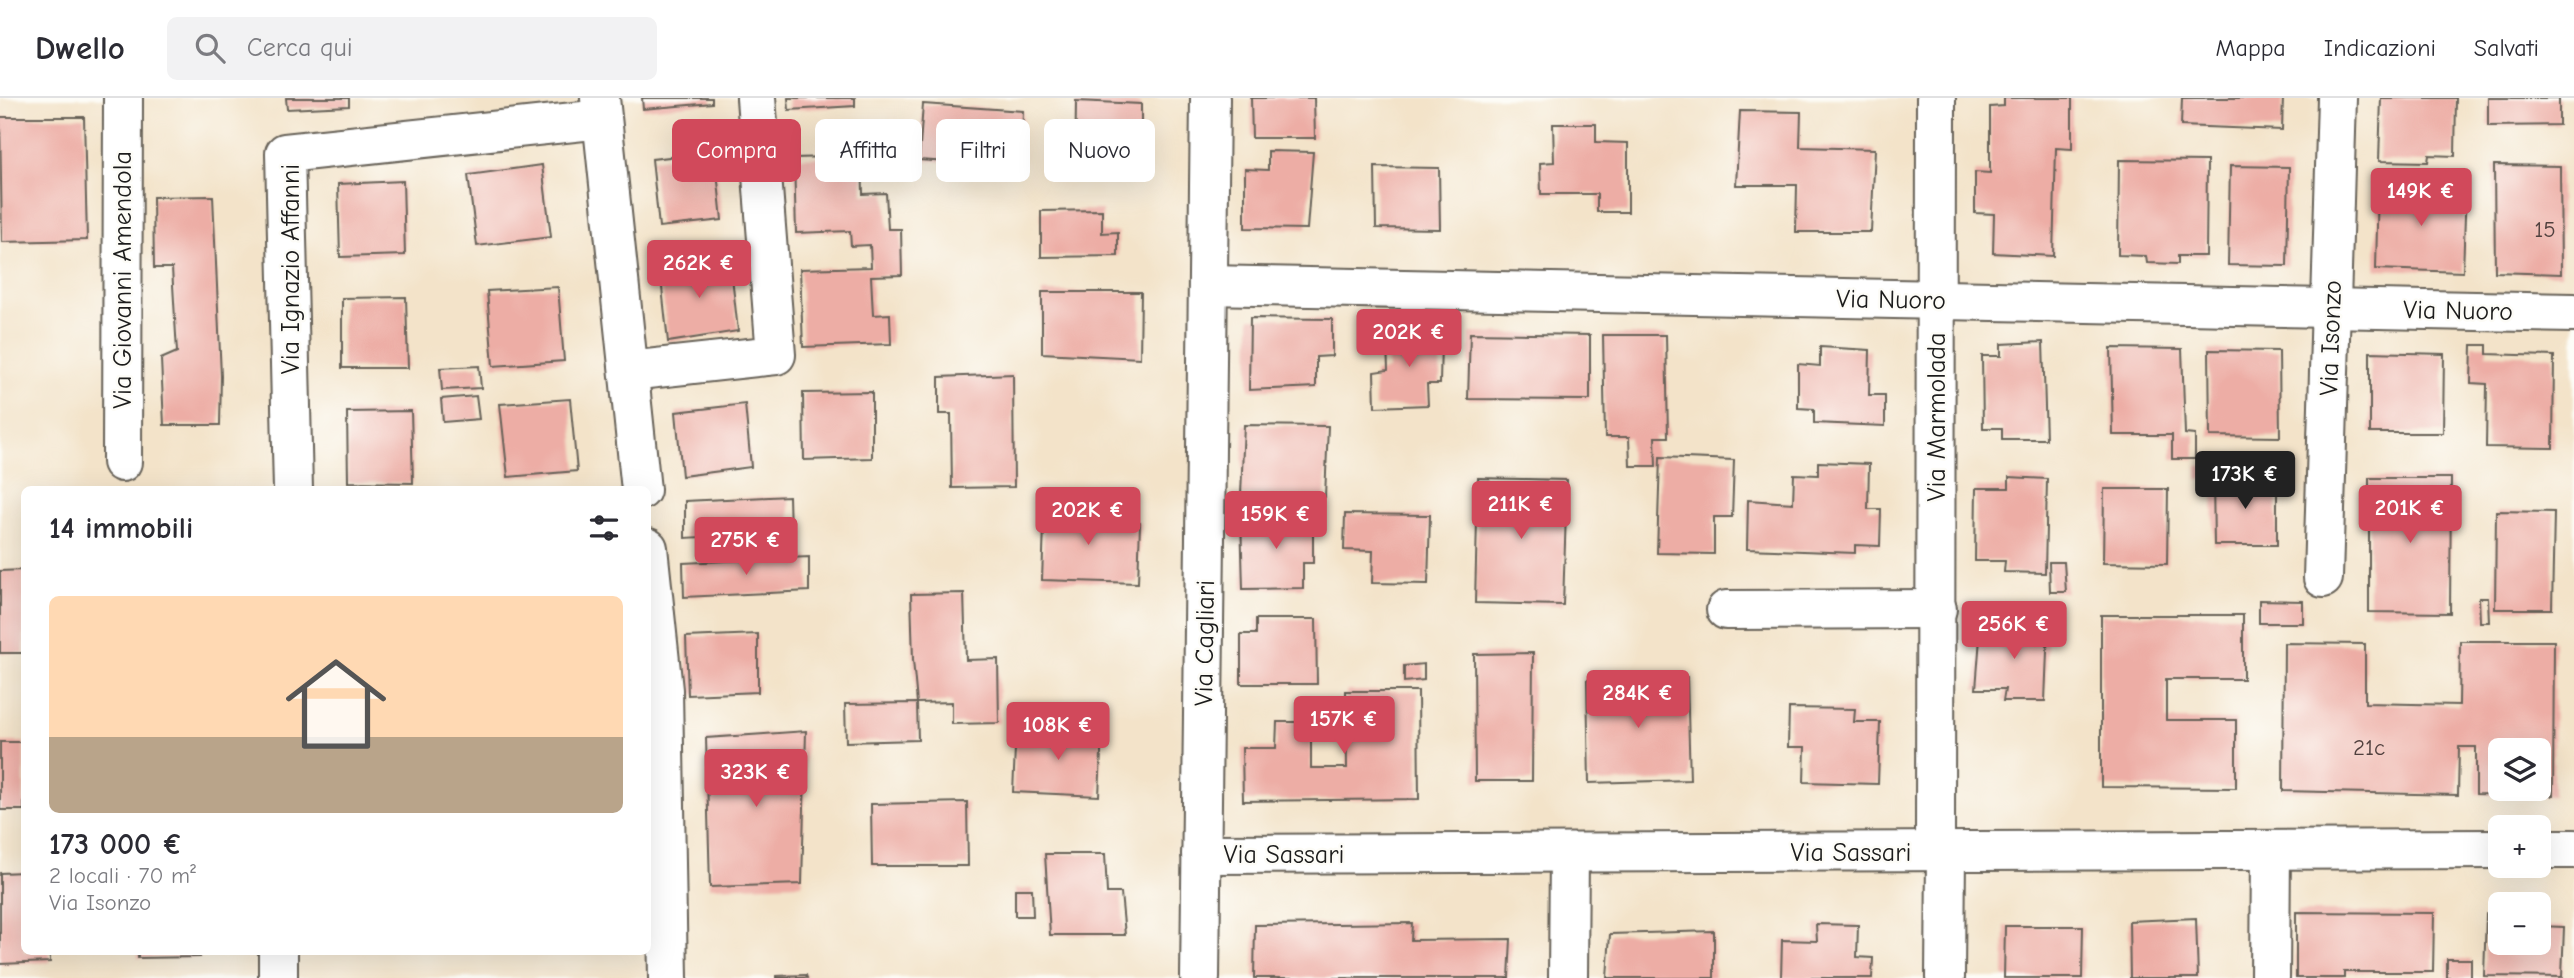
<!DOCTYPE html>
<html lang="it">
<head>
<meta charset="utf-8">
<style>
  body { margin:0; font-family:"Comic Neue",sans-serif; background:#f2f2f3; color:#2b2b33; height:100vh; display:flex; flex-direction:column; font-size:26px; white-space:nowrap }
  * { box-sizing:border-box; margin:0 }
  p { font-size:23px; color:#7c7c81 }
  .icon { flex:none; width:38px; height:38px; fill:none; stroke:currentColor; stroke-width:2; stroke-linecap:round; stroke-linejoin:round }
  .map { position:relative; flex:1; overflow:hidden }
  .panel { position:absolute; left:21px; top:388px; width:630px; height:469px; display:flex; flex-direction:column; background:#fff; border-radius:10px; box-shadow:0 7px 28px #0002 }
  .panel>* { flex:none }
  .banner { position:absolute; left:672px; top:21px; width:665px; height:63px; display:flex; gap:14px }
  .tools { position:absolute; left:2488px; top:640px; display:grid; gap:14px }
  .tools a { display:grid; place-items:center; width:63px; height:63px; border-radius:10px; background:#fff; box-shadow:0 7px 28px #0002; font-size:35px }
  .price { position:absolute; translate:-50% -60px; padding:0 16px; border-radius:7px; background:#d1495b; color:#fff; font-size:23px; line-height:46px; filter:drop-shadow(0 2px 4px #0008) }
  .price::after { content:''; position:absolute; left:50%; top:42px; width:21px; height:16px; margin-left:-10px; background:inherit; clip-path:polygon(0 0,100% 0,50% 100%) }
  .price.active { background:#222; color:#fff }
  ul { padding:0; list-style:none }
  li { display:grid; align-content:center; gap:14px; height:371px; padding:0 28px }
  li span { display:grid; place-items:center; height:217px; border-radius:10px; color:#555 }
  li>.icon { margin-inline-start:auto }
  span .icon { width:126px; height:126px; fill:#fffc; stroke-width:1 }
  li b { font-size:30px }
  h2 { display:flex; justify-content:space-between; align-items:center; height:84px; padding:0 28px; font-size:30px }
  .pill { padding:0 24px; border-radius:10px; background:#fff; box-shadow:0 7px 28px #0002; font-size:24px; line-height:63px }
  .pill.active { background:#d1495b; color:#fff }
  header { display:flex; align-items:center; gap:42px; box-sizing:border-box; height:98px; padding:0 35px; background:#fff; border-bottom:2px solid #e1e1e2 }
  header strong { font-size:33px }
  nav { display:flex; gap:38px; margin-inline-start:auto; font-size:24px }
  .search { width:490px; height:63px; background:#f2f2f3; display:flex; align-items:center; gap:18px; box-sizing:border-box; padding:0 24px; border-radius:10px; color:#7c7c81; font-size:26px }
  .map>svg:first-child { display:block }
</style>
</head>
<body>
<header>
<strong>Dwello</strong>
<div class="search"><svg class="icon" aria-label="search" viewBox="0 0 24 24"><circle cx="10" cy="10" r="6"/><path d="M15 15l6 6"/></svg>Cerca qui</div>
<nav><a>Mappa</a><a>Indicazioni</a><a>Salvati</a></nav>
</header>
<div class="map">
<svg width="2574" height="880" viewBox="0 0 2574 880">
  <rect width="100%" height="100%" fill="#fdfcf7"/>
  <filter id="ink" filterUnits="userSpaceOnUse"><feTurbulence type="fractalNoise" baseFrequency=".0143" numOctaves="2"/><feDisplacementMap in="SourceGraphic" scale="14" xChannelSelector="R" yChannelSelector="G"/><feConvolveMatrix kernelMatrix="1 2 1 2 8 2 1 2 1" color-interpolation-filters="sRGB"/></filter>
  <filter id="wash" filterUnits="userSpaceOnUse"><feTurbulence type="fractalNoise" baseFrequency=".00686" numOctaves="4" result="noise"/><feDisplacementMap in="SourceGraphic" scale="28" xChannelSelector="R" yChannelSelector="G"/><feGaussianBlur stdDeviation="1.57" result="paint"/><feColorMatrix in="noise" values="0 0 0 0 0 0 0 0 0 0 0 0 0 0 0 0 0 1.4 0 .05"/><feComposite in="paint" operator="in"/></filter>
  <g filter="url(#wash)">
    <rect width="100%" height="100%" fill="#f3e3c9"/>
    <g id="blocks">
      <g fill="#edada5" fill-rule="evenodd">
        <path d="M286 0H349V8L287 11Z"/>
        <path d="M642 0H712V5L643 11Z"/>
        <path d="M788 0H855V8L789 12Z"/>
        <path d="M1251 0H1314L1315 40H1252Z"/>
        <path d="M2004 0H2072V51L2056 50 2053 158 1993 155 1994 116 1975 115V74L1990 75V9L2004 8Z"/>
        <path d="M2182 0H2283L2282 32 2181 28Z"/>
        <path d="M2381 0H2456L2455 58 2429 57 2428 64 2379 63Z"/>
        <path d="M2488 0H2559V27L2488 28Z"/>
        <path d="M1076 3 1141 6V37H1128L1127 77 1075 75Z"/>
        <path d="M923 6 1023 13 1021 69 919 62Z"/>
        <path d="M1740 13 1801 14 1800 49 1875 51 1871 134H1796L1797 87H1736Z"/>
        <path d="M0 19H84L87 142 2 144Z"/>
        <path d="M1553 26H1596V44L1628 45V114H1597V96H1541L1540 65 1554 64Z"/>
        <path d="M1268 53 1313 54 1307 131 1245 130V71L1268 72Z"/>
        <path d="M715 54 722 122 659 129 652 61Z"/>
        <path d="M862 58 863 96 886 95 888 131H901L902 177 871 178 873 217 890 216 891 246 803 249 800 171 871 169 870 147 851 148 850 133 796 135 794 60Z"/>
        <path d="M2119 62 2207 63 2206 158H2178V166L2147 165 2146 158 2118 157Z"/>
        <path d="M542 67 551 139 477 148 468 77Z"/>
        <path d="M2494 67 2560 68 2561 176 2495 174Z"/>
        <path d="M2230 68 2289 69 2287 168 2228 167Z"/>
        <path d="M1375 69 1439 70 1440 131 1376 130Z"/>
        <path d="M403 83 405 157 340 159 338 86Z"/>
        <path d="M2378 86 2466 89 2463 174 2376 171Z"/>
        <path d="M213 98 221 278 220 327H164L161 261 177 254 172 170H154L153 99Z"/>
        <path d="M1102 112V135L1118 134V158L1041 159V113Z"/>
        <path d="M730 161 738 233 668 244 660 171Z"/>
        <path d="M558 189 564 263 493 268 487 193Z"/>
        <path d="M1042 194H1141L1140 260 1042 255Z"/>
        <path d="M406 199 408 270H342V200Z"/>
        <path d="M1250 220 1332 221V258L1316 259V289L1249 292Z"/>
        <path d="M1406 221H1428V241L1441 243 1440 286H1427L1428 307 1375 309 1374 274 1388 272 1387 245 1409 244Z"/>
        <path d="M1470 235 1590 237V302L1468 301Z"/>
        <path d="M1603 237H1666L1668 339H1655L1656 368H1630L1629 339H1605Z"/>
        <path d="M2043 244 2046 341H2002V330H1983L1982 258H2001V246Z"/>
        <path d="M2472 247H2487V256L2554 258 2553 350 2486 349 2487 286 2471 285Z"/>
        <path d="M1820 249 1870 252 1869 297H1885V328L1814 325V311L1798 310V266L1820 268Z"/>
        <path d="M2111 250 2182 251 2185 336 2195 337V361H2172V337H2113Z"/>
        <path d="M2209 252 2279 253 2280 339 2210 338Z"/>
        <path d="M2370 254 2444 256 2443 335H2370Z"/>
        <path d="M479 268 481 290 442 292 440 270Z"/>
        <path d="M1013 276 1014 389 952 390 951 316H939V279Z"/>
        <path d="M872 294V360L804 362 803 295Z"/>
        <path d="M476 298 479 321 443 324 441 301Z"/>
        <path d="M570 301 577 373 508 379 500 306Z"/>
        <path d="M745 306 751 369 682 378 676 314Z"/>
        <path d="M411 313 413 385 348 384 347 314Z"/>
        <path d="M1244 327 1328 328 1325 399 1241 397Z"/>
        <path d="M1660 359 1734 362 1732 419H1714V456L1657 455Z"/>
        <path d="M1818 364 1869 366 1868 411H1881L1880 448 1855 447V455L1747 451 1748 402 1793 405 1794 376 1818 377Z"/>
        <path d="M2197 368H2214L2213 380 2197 381Z"/>
        <path d="M2009 379 2047 381 2045 475 2004 474 2005 463H1975L1976 390H2009Z"/>
        <path d="M1478 380 1567 382 1563 507 1475 505Z"/>
        <path d="M2213 380H2277V447H2214Z"/>
        <path d="M2369 380H2451L2450 515 2369 514Z"/>
        <path d="M2104 391H2168L2167 466 2103 465Z"/>
        <path d="M789 398 790 434 685 440V403Z"/>
        <path d="M1045 402 1083 406 1082 424 1140 425 1138 485 1042 482Z"/>
        <path d="M2496 413 2554 414 2552 511H2495Z"/>
        <path d="M1345 416 1430 417 1428 486 1372 485 1373 453 1344 452Z"/>
        <path d="M1313 417V465H1303V490L1243 491 1241 418Z"/>
        <path d="M809 459V493L684 499 683 465Z"/>
        <path d="M2049 464H2064L2066 494H2050Z"/>
        <path d="M24 472V555H0V473Z"/>
        <path d="M964 495 966 562 998 561 999 625 952 626V604L917 605 913 562 911 496Z"/>
        <path d="M2479 500H2488L2489 524H2480Z"/>
        <path d="M2259 502 2303 503V525H2259Z"/>
        <path d="M2101 517H2243V581H2166V622H2236V690L2101 689Z"/>
        <path d="M1256 521H1316L1317 586H1241V536H1256Z"/>
        <path d="M1981 527 2048 528 2045 603H2003L2005 591H1976Z"/>
        <path d="M758 536V594L688 597 686 539Z"/>
        <path d="M2460 543H2554L2553 698 2476 696V649H2459L2458 697 2283 693 2284 545 2365 546V605L2459 607ZM2501 653H2539V691H2501Z"/>
        <path d="M1533 555 1532 683H1475L1474 556Z"/>
        <path d="M1424 566V582L1404 584V568Z"/>
        <path d="M1687 579 1690 682 1589 685 1587 582Z"/>
        <path d="M1346 593H1418L1419 701 1243 703 1242 650H1276L1277 624H1311V670H1347Z"/>
        <path d="M917 605 918 642 846 644 845 606Z"/>
        <path d="M1789 610 1855 611 1854 624H1880L1878 686 1804 684 1805 649H1788Z"/>
        <path d="M1016 629 1102 633 1099 698 1013 694Z"/>
        <path d="M806 633 802 786 710 789 706 640Z"/>
        <rect x="0" y="644" width="24" height="68"/>
        <path d="M967 704 968 768H872L871 706Z"/>
        <path d="M1045 756H1105L1107 795H1121L1125 837H1050Z"/>
        <path d="M24 774V854H50V864L0 866V775Z"/>
        <path d="M1015 791H1032L1033 818H1015Z"/>
        <path d="M2296 814 2434 815 2433 874H2344V880H2296Z"/>
        <path d="M2486 816H2501V845H2539V828L2564 829 2562 879 2484 878Z"/>
        <path d="M2196 820 2198 880H2130L2129 823Z"/>
        <path d="M1412 825 1411 842 1511 841 1509 880H1254L1255 827Z"/>
        <path d="M1816 826 1858 827 1857 859 1873 860 1872 880H1781L1782 842 1817 843Z"/>
        <path d="M2005 828H2083L2082 880H2004Z"/>
        <path d="M1714 833V880H1607L1610 836Z"/>
        <path d="M138 854H199L200 859 138 860Z"/>
        <rect x="2447" y="861" width="24" height="19"/>
        <path d="M806 877 807 880H776V878Z"/>
      </g>
    </g>
  </g>
  <g filter="url(#ink)">
    <use href="#blocks" fill-opacity="0" stroke="#676259" stroke-width="2"/>
    <g fill="none" stroke-linecap="round" stroke-linejoin="round">
      <g stroke="#676259" stroke-width="42">
        <g id="minor">
          <path d="M600 0 641 392"/>
          <path d="M1208 187 2574 215"/>
          <path d="M629 273 776 257 756 0"/>
          <path d="M122 364 123 0"/>
          <path d="M293 392 285 55 602 21"/>
          <path d="M648 450 663 592 668 880"/>
          <path d="M2323 480 2337 0"/>
          <path d="M1726 512 1937 511"/>
          <path d="M2539 751H2574"/>
          <path d="M1935 754 1936 0"/>
          <path d="M1201 756 2501 751"/>
          <path d="M278 854V880"/>
          <path d="M1200 880 1210 0"/>
          <path d="M1568 880 1569 755"/>
          <path d="M1945 880 1946 753"/>
          <path d="M2270 880 2271 752"/>
        </g>
      </g>
      <use href="#minor" stroke="#fff" stroke-width="38"/>
    </g>
  </g>
  <g text-anchor="middle" stroke-width="5" stroke-linejoin="round" paint-order="stroke">
    <g font-size="23" fill="#50403e">
      <text x="2545" y="139">15</text>
      <text x="2369" y="657">21c</text>
    </g>
    <g font-size="26" fill="#1c1c1c" stroke="#fdfcf7">
      <text transform="translate(290 171) rotate(-90)" y="9">Via Ignazio Affanni</text>
      <text transform="translate(122 182) rotate(-90)" y="9">Via Giovanni Amendola</text>
      <text transform="translate(1891 201) rotate(1)" y="9">Via Nuoro</text>
      <text transform="translate(2458 212) rotate(1)" y="9">Via Nuoro</text>
      <text transform="translate(2330 240) rotate(-88)" y="9">Via Isonzo</text>
      <text transform="translate(1936 319) rotate(-90)" y="9">Via Marmolada</text>
      <text transform="translate(1204 545) rotate(-89)" y="9">Via Cagliari</text>
      <text x="1851" y="763">Via Sassari</text>
      <text x="1284" y="765">Via Sassari</text>
    </g>
  </g>
</svg>
<div class="tools">
<a><svg class="icon" aria-label="layers" viewBox="0 0 24 24"><path d="M12 4l9 5-9 5-9-5zM3 14l9 5 9-5"/></svg></a>
<a>+</a>
<a>−</a>
</div>
<b class="price" style="left:2421px;top:130px">149K €</b>
<b class="price" style="left:699px;top:202px">262K €</b>
<b class="price" style="left:1409px;top:271px">202K €</b>
<b class="price active" style="left:2245px;top:413px">173K €</b>
<b class="price" style="left:1521px;top:443px">211K €</b>
<b class="price" style="left:2410px;top:447px">201K €</b>
<b class="price" style="left:1088px;top:449px">202K €</b>
<b class="price" style="left:1276px;top:453px">159K €</b>
<b class="price" style="left:746px;top:479px">275K €</b>
<b class="price" style="left:2014px;top:563px">256K €</b>
<b class="price" style="left:1638px;top:632px">284K €</b>
<b class="price" style="left:1344px;top:658px">157K €</b>
<b class="price" style="left:1058px;top:664px">108K €</b>
<b class="price" style="left:756px;top:711px">323K €</b>
<div class="banner">
<a class="pill active">Compra</a>
<a class="pill">Affitta</a>
<a class="pill">Filtri</a>
<a class="pill">Nuovo</a>
</div>
<section class="panel">
<h2>14 immobili<svg class="icon" aria-label="filters" viewBox="0 0 24 24"><path d="M4 7h16M4 17h16"/><circle cx="9" cy="7" r="2"/><circle cx="15" cy="17" r="2"/></svg></h2>
<ul>
<li><span style="background:linear-gradient(#ffd9b3 65%,#b9a48a 0)"><svg class="icon" aria-label="home" viewBox="0 0 24 24"><path d="M3 11l9-7 9 7M6 9v11h12V9"/></svg></span><div><b>173 000 €</b><p>2 locali · 70 m²</p><p>Via Isonzo</p></div></li>
</ul>
</section>
</div>
</body>
</html>
